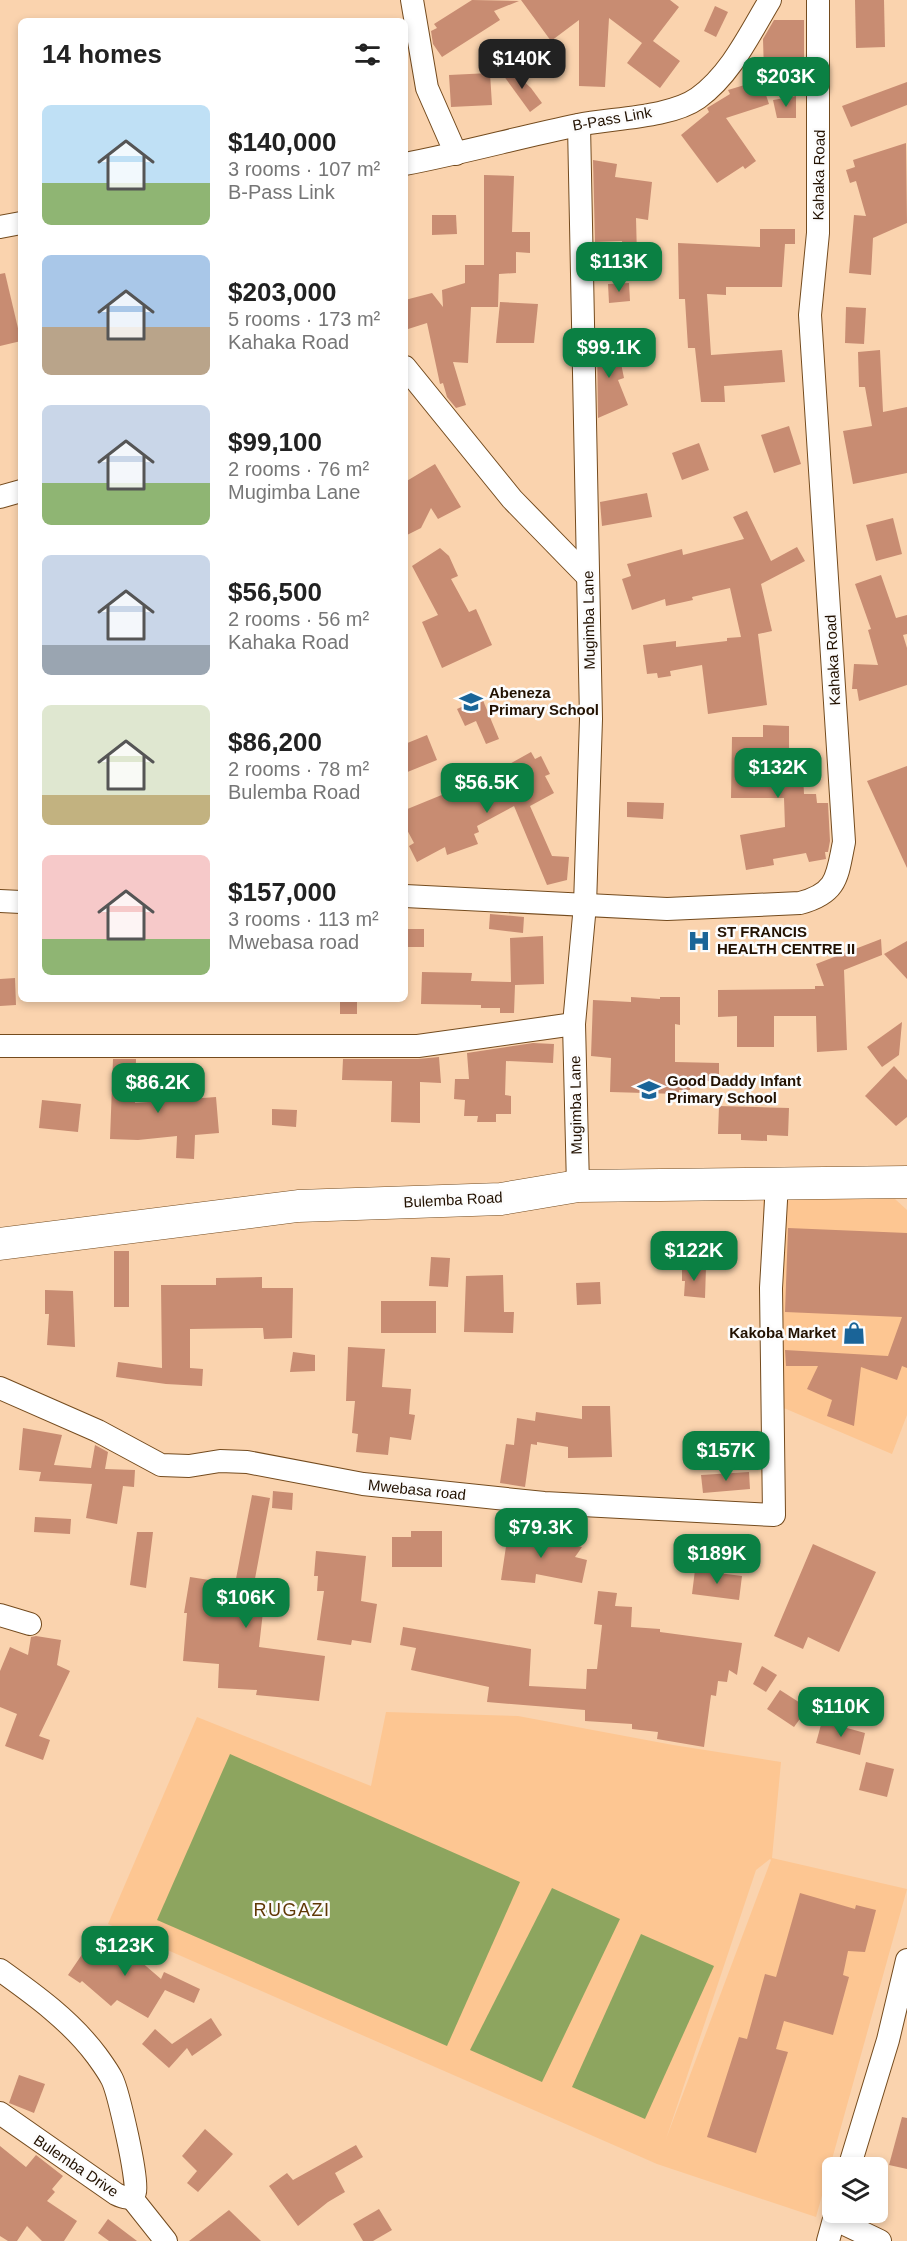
<!DOCTYPE html>
<html lang="en">
<head>
<meta charset="utf-8">
<style>
  body { margin:0; font-family:Helvetica,sans-serif; background:#f6f6f6; color:#222; height:100vh; display:flex; flex-direction:column; font-size:22px; white-space:nowrap }
  * { box-sizing:border-box; margin:0 }
  p { font-size:20px; color:#767676 }
  .icon { flex:none; width:33px; height:33px; fill:none; stroke:currentColor; stroke-width:2; stroke-linecap:round; stroke-linejoin:round }
  .map { position:relative; flex:1; overflow:hidden }
  .drawer { position:absolute; left:18px; top:18px; width:390px; height:984px; display:flex; flex-direction:column; background:#fff; border-radius:9px; box-shadow:0 3px 9px #0003 }
  .drawer>* { flex:none }
  .fabs { position:absolute; left:822px; top:2157px; display:grid; gap:12px }
  .fabs a { display:grid; place-items:center; width:66px; height:66px; border-radius:9px; background:#fff; box-shadow:0 3px 9px #0003; font-size:30px }
  .price { position:absolute; translate:-50% -51px; padding:0 14px; border-radius:12px; background:#0b8043; color:#fff; font-size:20px; line-height:39px; filter:drop-shadow(0 2px 3px #0008) }
  .price::after { content:''; position:absolute; left:50%; top:36px; width:18px; height:14px; margin-left:-9px; background:inherit; clip-path:polygon(0 0,100% 0,50% 100%) }
  .price.active { background:#222; color:#fff }
  ul { padding:0; list-style:none }
  li { display:flex; align-items:center; gap:18px; height:150px; padding:0 24px }
  li span { display:grid; place-items:center; flex:none; width:168px; height:120px; border-radius:9px; color:#555 }
  li>.icon { margin-inline-start:auto }
  span .icon { width:72px; height:72px; fill:#fffc; stroke-width:1 }
  li b { font-size:26px }
  h2 { display:flex; justify-content:space-between; align-items:center; height:72px; padding:0 24px; font-size:26px }
  .map>svg:first-child { display:block }
</style>
</head>
<body>
<div class="map">
<svg width="907" height="2241" viewBox="0 0 907 2241">
  <rect width="100%" height="100%" fill="#fad3ae"/>
  <g fill="#fdc692" fill-rule="evenodd">
    <path d="M763 1195 895 1199 907 1210V1415L892 1454 765 1400Z"/>
    <path d="M386 1712 518 1716 673 1745 781 1762 772 1858 907 1889 816 2217 657 2164 108 1924 197 1717 371 1786ZM770 1859 771 1860 666 2139 756 1870Z"/>
  </g>
  <g fill="#8da55f">
    <path d="M230 1754 520 1882 447 2046 157 1920Z"/>
    <path d="M552 1888 620 1919 542 2082 470 2050Z"/>
    <path d="M641 1934 714 1966 645 2119 572 2087Z"/>
  </g>
  <g fill="#c88c72">
    <path d="M472 0 519 1 494 11 500 20 442 57 433 44 431 31 437 28 434 24Z"/>
    <path d="M521 0H670L679 7 653 41 680 61 660 88 627 63 642 43 609 18 605 87 579 86V20L551 41Z"/>
    <path d="M855 0H884L885 47 856 48Z"/>
    <path d="M715 6 728 12 716 37 704 31Z"/>
    <path d="M774 20H804V69L764 72 763 39Z"/>
    <path d="M507 66 531 88 542 103 530 112 501 72Z"/>
    <path d="M490 73 492 105 451 107 449 75Z"/>
    <path d="M761 80 769 104 726 118 756 161 745 169 743 166 717 183 681 135 709 112 707 108 730 94 728 90Z"/>
    <path d="M907 82V105L851 127 842 106Z"/>
    <path d="M796 96V118H777L773 100Z"/>
    <path d="M906 143 907 223 873 238 871 275 849 273 854 215 866 216 856 181 850 183 846 170 855 167 853 160Z"/>
    <path d="M593 160 617 164 615 177 652 182 648 220 636 218 637 256 623 257 622 241 595 242Z"/>
    <path d="M484 175 514 176 512 232H530V253L516 252V273L499 274 498 307H471L468 363 453 362 466 405 456 408 447 397 443 383 440 384 427 323 405 330V300L432 293 443 307 442 290 465 283V265H484Z"/>
    <path d="M432 215H456L457 234 432 235Z"/>
    <path d="M760 229H795V244H785L782 287H726V295L707 294 711 355 782 350 785 382 724 386 725 402H701L695 348H688L685 299H679L678 243 760 247Z"/>
    <path d="M5 273 21 341 0 346V274Z"/>
    <path d="M629 283 630 301 609 303 608 284Z"/>
    <path d="M500 302 538 304 534 343H496Z"/>
    <path d="M846 307 866 308 864 344 845 343Z"/>
    <path d="M616 339 624 378 618 380 628 405 598 418 597 343Z"/>
    <path d="M880 350 883 412 907 407V473L853 484 843 431 872 426 865 387H859L858 352Z"/>
    <path d="M789 426 801 464 774 473 761 435Z"/>
    <path d="M699 443 709 470 682 480 672 453Z"/>
    <path d="M435 464 461 507 438 519 431 508 421 528 405 536V482Z"/>
    <path d="M647 493 652 517 602 526 600 502Z"/>
    <path d="M747 511 771 561 797 547 805 561 761 584 772 631 758 634 767 705 708 714 702 665 670 671 671 676 658 678 657 673 647 674 643 645 676 641V647L727 641V638L741 637 730 588 692 597 693 600 666 606 665 599 632 610 622 579 631 576 627 564 682 549 683 555 744 539 733 517Z"/>
    <path d="M893 518 902 554 876 561 866 525Z"/>
    <path d="M440 548 449 556 458 576 451 579 469 612 476 609 492 645 442 668 422 622 438 615 412 566Z"/>
    <path d="M881 575 896 618 907 615V634L903 635 907 648V685L859 701 857 689H852L854 664 878 665 868 630 871 629 855 584Z"/>
    <path d="M482 698 499 739 486 744 476 721 465 726 457 709Z"/>
    <path d="M763 725 789 726V754H802L804 794H816L817 803H828L830 841 828 852H825L826 859 809 862 806 853 773 859 774 865 746 870 740 835 785 827 784 798H731L732 737H763Z"/>
    <path d="M427 735 437 760 405 773V744Z"/>
    <path d="M531 752 535 759 541 756 550 774 545 776 554 793 530 806 552 856 569 857 567 880 547 885 514 806 477 826 479 832 474 834 478 844 447 855 445 847 417 862 409 846 414 843 405 826V810L488 776Z"/>
    <path d="M907 766V868L867 781Z"/>
    <path d="M627 802 664 803 663 819 627 817Z"/>
    <path d="M490 914 524 917 523 933 489 929Z"/>
    <rect x="405" y="929" width="19" height="18"/>
    <path d="M543 936 544 984 515 985 514 1013H500V1008H481V1005L421 1004 422 972 472 973 471 981 511 982 510 938Z"/>
    <path d="M881 939 882 955 844 970 847 1050 817 1052 816 1016H774V1047H737V1016L718 1017V990L815 989V986H824L816 964Z"/>
    <path d="M907 941V979L884 954Z"/>
    <path d="M15 978 16 1005 0 1006V979Z"/>
    <path d="M631 997 660 999V997H680V1025L675 1024V1062L719 1063V1081H691L690 1090H679V1094L610 1092 611 1058 591 1056 593 1000 631 1002Z"/>
    <rect x="340" y="999" width="17" height="15"/>
    <path d="M902 1022 899 1055 882 1067 867 1047Z"/>
    <path d="M533 1043 554 1044 553 1063 506 1061 505 1095 511 1096V1114H496V1122H477L478 1116H464L465 1100 454 1099 455 1079H469L467 1053Z"/>
    <path d="M439 1057 441 1083 420 1082V1123L391 1122 392 1081 342 1080 343 1059H418Z"/>
    <path d="M113 1059H136L135 1103 216 1097 219 1133 195 1135 194 1159 176 1158 177 1136 138 1140 110 1139Z"/>
    <path d="M894 1066 907 1080V1117L896 1126 865 1096Z"/>
    <path d="M42 1100 81 1104 78 1132 39 1128Z"/>
    <path d="M719 1106 789 1108 788 1136 767 1135V1141L741 1140V1134H718Z"/>
    <path d="M272 1109 297 1110 296 1127 272 1125Z"/>
    <path d="M788 1228 907 1233V1368L902 1366 897 1380 861 1367 854 1426 827 1416 832 1400 807 1389 818 1366H786L785 1350 888 1356 902 1317 785 1312Z"/>
    <rect x="114" y="1251" width="15" height="56"/>
    <path d="M431 1257 450 1258 448 1287 429 1286Z"/>
    <path d="M682 1267H706L705 1298 684 1296 685 1281H682Z"/>
    <path d="M503 1275 504 1312H514L513 1333 464 1332 466 1276Z"/>
    <path d="M262 1277V1288H293L292 1338 264 1339 263 1328 190 1329V1368L203 1369 202 1386 166 1384 116 1377 118 1362 162 1368 161 1285H216V1278Z"/>
    <path d="M600 1282 601 1304 577 1305 576 1283Z"/>
    <path d="M45 1290 73 1291 75 1347 47 1345 49 1314H45Z"/>
    <rect x="381" y="1301" width="55" height="32"/>
    <path d="M348 1347 385 1349 382 1387 411 1389 409 1414 415 1415 411 1440 390 1437 388 1455 356 1452 358 1434 352 1433 355 1401H346Z"/>
    <path d="M293 1352 315 1355V1371L290 1372Z"/>
    <path d="M582 1406H610L612 1457 568 1458V1447L537 1442V1445L531 1444 525 1487 500 1483 506 1444 514 1445 517 1418 535 1421 536 1412 582 1419Z"/>
    <path d="M23 1428 62 1435 54 1465 91 1468 95 1445 108 1452 105 1469 135 1470 134 1487 123 1486 117 1524 86 1518 92 1484 39 1481 41 1472 19 1470Z"/>
    <path d="M749 1472 750 1489 703 1493 701 1475Z"/>
    <path d="M273 1491 293 1493 292 1510 272 1508Z"/>
    <path d="M252 1495 270 1498 254 1584 266 1585 259 1647 325 1656 319 1701 256 1695 257 1690 218 1688 219 1664 183 1661 187 1613H184L190 1577 235 1584Z"/>
    <path d="M35 1517 71 1519 70 1534 34 1532Z"/>
    <path d="M411 1531H442V1567H392V1537H411Z"/>
    <path d="M137 1532H153L146 1588 130 1585Z"/>
    <path d="M508 1533 529 1534 582 1547 575 1557 587 1560 582 1583 536 1574 535 1583 501 1580Z"/>
    <path d="M813 1544 876 1572 839 1652 808 1637 803 1649 774 1636Z"/>
    <path d="M316 1551 366 1556 361 1601 377 1604 371 1643 352 1640 351 1645 317 1640 324 1591H317L318 1576H314Z"/>
    <path d="M695 1570 742 1576 739 1600 692 1594Z"/>
    <path d="M598 1591 617 1593 615 1606 632 1607 631 1627 660 1629V1632L742 1643 737 1675 729 1670 727 1682 718 1681 716 1696 711 1695 704 1747 657 1739 658 1732 632 1729V1724L585 1721V1710L487 1702 489 1687 411 1670 416 1648 400 1645 403 1627 531 1649 529 1686 586 1689 587 1669H597L602 1625 594 1624Z"/>
    <path d="M36 1636 61 1640 57 1665 70 1671 39 1736 50 1740 43 1760 5 1746 17 1714 0 1707V1671L10 1647 28 1655 31 1637Z"/>
    <path d="M762 1666 777 1675 766 1692 753 1684Z"/>
    <path d="M780 1690 805 1706V1712L794 1727 767 1709Z"/>
    <path d="M822 1721 865 1733 860 1755 816 1743Z"/>
    <path d="M866 1762 894 1769 887 1797 859 1790Z"/>
    <path d="M800 1893 855 1909 856 1905 876 1910 865 1952 848 1951 843 1975 849 1977 833 2035 784 2021 776 2049 788 2052 756 2153 707 2137 739 2037 747 2039 765 1974 776 1977Z"/>
    <path d="M98 1931 125 1948 161 1979 164 1972 200 1989 194 2003 165 1990 148 2018 117 2000 111 2006 82 1981 80 1983 68 1975Z"/>
    <path d="M211 2018 222 2035 192 2056 187 2048 169 2068 142 2044 155 2029 172 2044Z"/>
    <path d="M19 2075 45 2084 34 2113 9 2103Z"/>
    <path d="M902 2117 907 2118V2169L889 2165Z"/>
    <path d="M205 2129 233 2154 198 2192 187 2183 197 2171 182 2156Z"/>
    <path d="M356 2145 363 2157 335 2173 345 2192 328 2202 298 2226 269 2186 287 2173 293 2180Z"/>
    <path d="M0 2146 26 2167 36 2155 63 2176 52 2189 55 2192 47 2201 77 2221 64 2241H42L27 2226 17 2241H8L0 2236Z"/>
    <path d="M379 2209 392 2230 373 2241H363L353 2224Z"/>
    <path d="M229 2210 261 2241H189Z"/>
    <path d="M108 2219 137 2241H109L98 2233Z"/>
  </g>
  <g fill="none" stroke-linecap="round" stroke-linejoin="round">
    <g stroke="#744b1e" stroke-width="24">
      <g id="street">
        <path d="M412 0 427 88 456 154"/>
        <path d="M405 164C463 153 520 137 578 125 612 118 670 118 698 98 731 74 749 35 770 0"/>
        <path d="M0 227 21 223"/>
        <path d="M405 367 512 499 588 577"/>
        <path d="M0 497 21 491"/>
        <path d="M405 896 667 909 800 903C838 893 837 876 844 842L810 315 818 233V0"/>
        <path d="M0 901 21 902"/>
        <path d="M0 1046H418L574 1024"/>
        <path d="M578 1186 574 1024 585 905 591 719 579 125"/>
        <path d="M0 1388 98 1431 161 1465 189 1466 220 1461 247 1462 363 1484 544 1503 774 1515 771 1288 777 1183"/>
        <path d="M0 1615 30 1624"/>
        <path d="M0 1970C35 1995 71 2021 97 2056 102 2063 108 2071 112 2079 118 2091 139 2181 135 2192 132 2201 122 2197 116 2194L0 2113"/>
        <path d="M849 2168 888 2040 907 1960"/>
        <path d="M131 2197 166 2241"/>
        <path d="M834 2219 880 2241"/>
        <path d="M828 2241 836 2212"/>
      </g>
    </g>
    <g stroke="#744b1e" stroke-width="33">
      <path id="secondary" d="M0 1244 298 1206 501 1199 578 1186 907 1182"/>
    </g>
    <use href="#street" stroke="#fff" stroke-width="22"/>
    <use href="#secondary" stroke="#fff" stroke-width="32"/>
  </g>
  <defs>
    <g id="school-bare" transform="scale(1.8)"><path d="M0-5L7-2L0 1L-7-2ZM-4 1L0 2.5L4 1V4Q0 6-4 4Z" fill="#1a6498" stroke="#fcfcfc" stroke-width="2.5" paint-order="stroke"/></g>
    <g id="hospital-bare" transform="scale(1.8)"><path d="M-5-5h3v3.5h4V-5h3V5h-3V1.5h-4V5h-3Z" fill="#1a6498" stroke="#fcfcfc" stroke-width="2.5" paint-order="stroke"/></g>
    <g id="shop-bare" transform="scale(1.8)"><path d="M-5-2.5h2.3a2.7 3.5 0 0 1 5.4 0H5L5.5 6h-11ZM-1.5-2.5h3a1.5 2.3 0 0 0-3 0Z" fill="#1a6498" stroke="#fcfcfc" stroke-width="2.5" paint-order="stroke"/></g>
  </defs>
  <g fill-rule="evenodd">
    <use href="#school-bare" x="471" y="702"/>
    <use href="#hospital-bare" x="699" y="941"/>
    <use href="#school-bare" x="649" y="1090"/>
    <use href="#shop-bare" x="854" y="1333"/>
  </g>
  <g text-anchor="middle" stroke-width="5" stroke-linejoin="round" paint-order="stroke">
    <g font-size="15" fill="#221101" stroke="#fcfcfc">
      <text transform="translate(612 119) rotate(-10)" y="5">B-Pass Link</text>
      <text transform="translate(819 175) rotate(-89)" y="5">Kahaka Road</text>
      <text transform="translate(589 620) rotate(-91)" y="5">Mugimba Lane</text>
      <text transform="translate(833 660) rotate(-93)" y="5">Kahaka Road</text>
      <text transform="translate(576 1105) rotate(-91)" y="5">Mugimba Lane</text>
      <text transform="translate(453 1200) rotate(-3)" y="5">Bulemba Road</text>
      <text transform="translate(417 1490) rotate(6)" y="5">Mwebasa road</text>
      <text transform="translate(76 2166) rotate(34)" y="5">Bulemba Drive</text>
    </g>
    <g font-size="15" font-weight="bold" fill="#221101" stroke="#fcfcfc" text-anchor="start">
      <text x="489" y="698">Abeneza<tspan x="489" dy="17">Primary School</tspan></text>
      <text x="717" y="937">ST FRANCIS<tspan x="717" dy="17">HEALTH CENTRE II</tspan></text>
      <text x="667" y="1086">Good Daddy Infant<tspan x="667" dy="17">Primary School</tspan></text>
      <text x="836" y="1338" text-anchor="end">Kakoba Market</text>
    </g>
    <g font-size="18" letter-spacing="1.5" fill="#603806" stroke="#fcfcfc">
      <text x="292" y="1916">RUGAZI</text>
    </g>
  </g>
</svg>
<div class="fabs">
<a><svg class="icon" aria-label="layers" viewBox="0 0 24 24"><path d="M12 4l9 5-9 5-9-5zM3 14l9 5 9-5"/></svg></a>
</div>
<b class="price active" style="left:522px;top:90px">$140K</b>
<b class="price" style="left:786px;top:108px">$203K</b>
<b class="price" style="left:619px;top:293px">$113K</b>
<b class="price" style="left:609px;top:379px">$99.1K</b>
<b class="price" style="left:778px;top:799px">$132K</b>
<b class="price" style="left:487px;top:814px">$56.5K</b>
<b class="price" style="left:158px;top:1114px">$86.2K</b>
<b class="price" style="left:694px;top:1282px">$122K</b>
<b class="price" style="left:726px;top:1482px">$157K</b>
<b class="price" style="left:541px;top:1559px">$79.3K</b>
<b class="price" style="left:717px;top:1585px">$189K</b>
<b class="price" style="left:246px;top:1629px">$106K</b>
<b class="price" style="left:841px;top:1738px">$110K</b>
<b class="price" style="left:125px;top:1977px">$123K</b>
<section class="drawer">
<h2>14 homes<svg class="icon" aria-label="filters" viewBox="0 0 24 24"><path d="M4 7h16M4 17h16"/><circle cx="9" cy="7" r="2"/><circle cx="15" cy="17" r="2"/></svg></h2>
<ul>
<li><span style="background:linear-gradient(#bfe0f5 65%,#8fb573 0)"><svg class="icon" aria-label="home" viewBox="0 0 24 24"><path d="M3 11l9-7 9 7M6 9v11h12V9"/></svg></span><div><b>$140,000</b><p>3 rooms · 107 m²</p><p>B-Pass Link</p></div></li>
<li><span style="background:linear-gradient(#a9c7e8 60%,#b9a48a 0)"><svg class="icon" aria-label="home" viewBox="0 0 24 24"><path d="M3 11l9-7 9 7M6 9v11h12V9"/></svg></span><div><b>$203,000</b><p>5 rooms · 173 m²</p><p>Kahaka Road</p></div></li>
<li><span style="background:linear-gradient(#c9d6e8 65%,#8fb573 0)"><svg class="icon" aria-label="home" viewBox="0 0 24 24"><path d="M3 11l9-7 9 7M6 9v11h12V9"/></svg></span><div><b>$99,100</b><p>2 rooms · 76 m²</p><p>Mugimba Lane</p></div></li>
<li><span style="background:linear-gradient(#c9d6e8 75%,#9aa5b1 0)"><svg class="icon" aria-label="home" viewBox="0 0 24 24"><path d="M3 11l9-7 9 7M6 9v11h12V9"/></svg></span><div><b>$56,500</b><p>2 rooms · 56 m²</p><p>Kahaka Road</p></div></li>
<li><span style="background:linear-gradient(#dfe7d0 75%,#c2b280 0)"><svg class="icon" aria-label="home" viewBox="0 0 24 24"><path d="M3 11l9-7 9 7M6 9v11h12V9"/></svg></span><div><b>$86,200</b><p>2 rooms · 78 m²</p><p>Bulemba Road</p></div></li>
<li><span style="background:linear-gradient(#f6c9c9 70%,#8fb573 0)"><svg class="icon" aria-label="home" viewBox="0 0 24 24"><path d="M3 11l9-7 9 7M6 9v11h12V9"/></svg></span><div><b>$157,000</b><p>3 rooms · 113 m²</p><p>Mwebasa road</p></div></li>
</ul>
</section>
</div>
</body>
</html>
